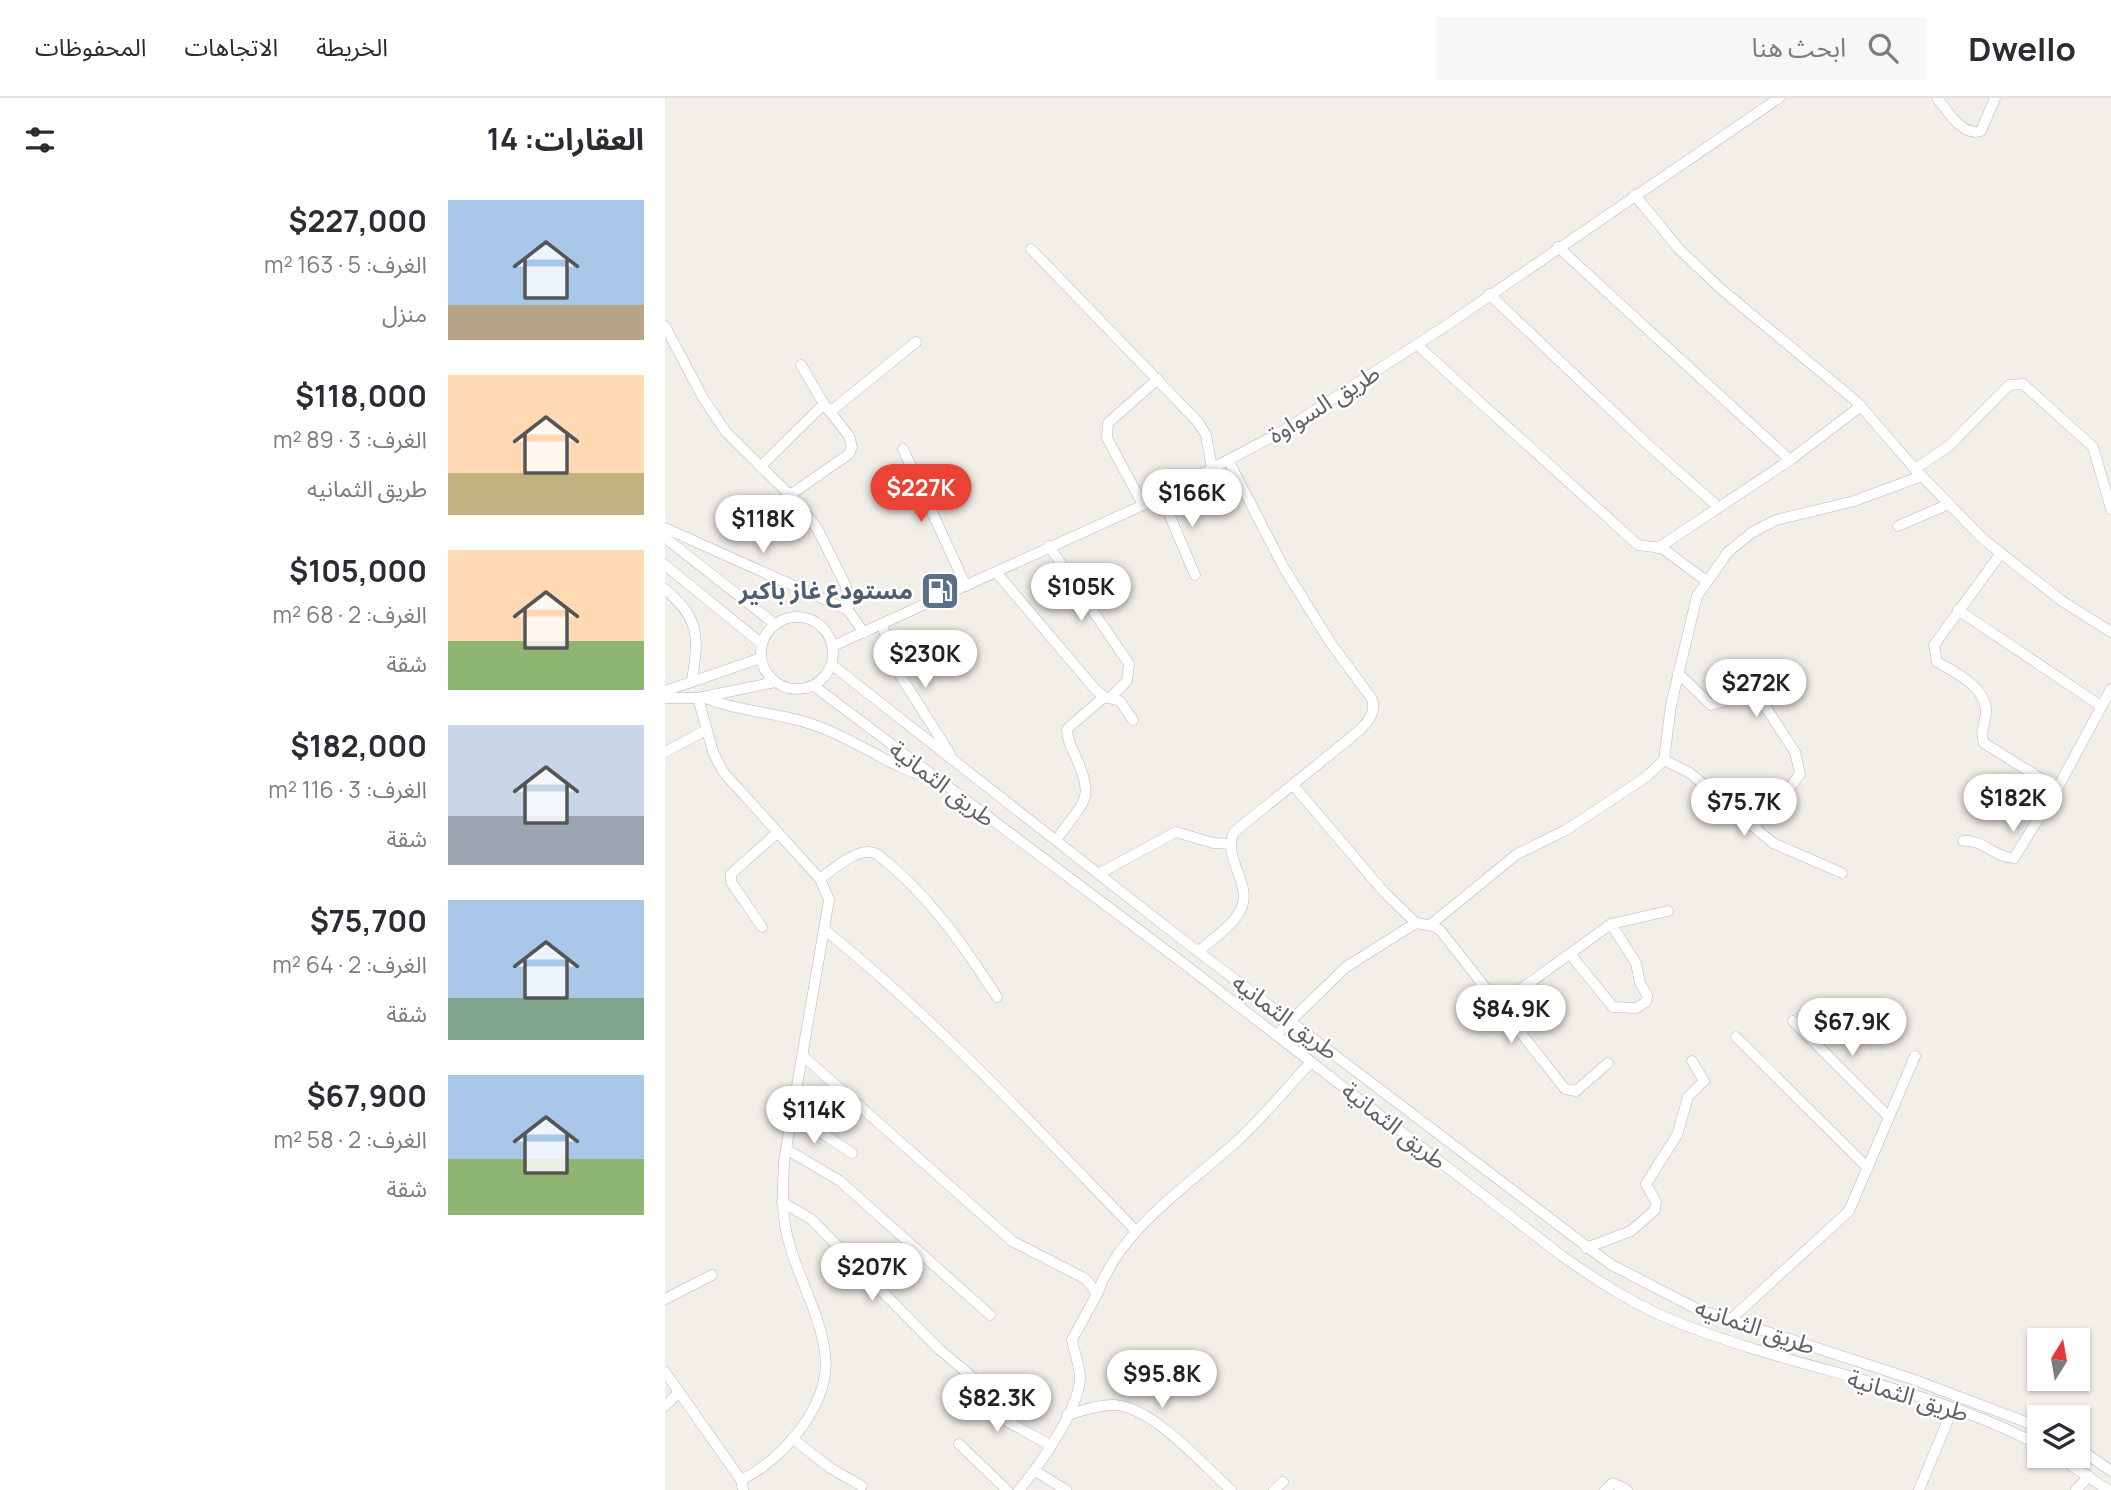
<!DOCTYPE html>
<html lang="ar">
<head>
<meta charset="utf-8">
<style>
  body { margin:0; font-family:Manrope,"Noto Sans Arabic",sans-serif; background:#f7f7f7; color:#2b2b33; direction:rtl; height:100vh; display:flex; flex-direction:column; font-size:26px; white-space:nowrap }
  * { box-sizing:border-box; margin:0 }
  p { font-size:23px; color:#7c7c81 }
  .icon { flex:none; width:38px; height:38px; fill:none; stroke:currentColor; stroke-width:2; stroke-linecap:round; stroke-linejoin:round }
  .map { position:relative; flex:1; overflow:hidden; direction:ltr }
  .side { display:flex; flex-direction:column; background:#fff; width:665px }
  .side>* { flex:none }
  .needle { width:46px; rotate:11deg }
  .buttons { position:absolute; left:1362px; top:1230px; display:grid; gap:14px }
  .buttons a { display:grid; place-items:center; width:63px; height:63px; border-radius:0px; background:#fff; box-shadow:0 2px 5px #0004; font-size:35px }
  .price { position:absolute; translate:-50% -60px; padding:0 16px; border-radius:24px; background:#fff; color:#222; font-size:23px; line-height:46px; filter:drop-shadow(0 2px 4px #0008) }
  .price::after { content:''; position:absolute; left:50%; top:42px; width:21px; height:16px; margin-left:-10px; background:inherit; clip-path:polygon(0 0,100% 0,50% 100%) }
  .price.selected { background:#ea4335; color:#fff }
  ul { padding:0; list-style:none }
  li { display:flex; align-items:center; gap:21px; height:175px; padding:0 21px }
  li span { display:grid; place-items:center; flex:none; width:196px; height:140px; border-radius:0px; color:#555 }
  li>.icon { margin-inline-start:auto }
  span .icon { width:84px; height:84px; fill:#fffc; stroke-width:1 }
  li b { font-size:30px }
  h2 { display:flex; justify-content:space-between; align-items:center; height:84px; padding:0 21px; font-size:30px }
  header { display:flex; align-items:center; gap:42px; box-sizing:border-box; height:98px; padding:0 35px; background:#fff; border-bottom:2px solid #e1e1e2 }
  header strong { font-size:33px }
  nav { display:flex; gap:38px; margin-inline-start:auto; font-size:24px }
  .search { width:490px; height:63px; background:#f7f7f7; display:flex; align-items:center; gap:18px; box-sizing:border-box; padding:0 24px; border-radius:0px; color:#7c7c81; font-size:26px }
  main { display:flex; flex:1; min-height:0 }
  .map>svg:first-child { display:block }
</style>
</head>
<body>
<header>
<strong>Dwello</strong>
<div class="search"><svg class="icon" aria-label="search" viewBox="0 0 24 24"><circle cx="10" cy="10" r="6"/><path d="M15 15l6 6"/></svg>ابحث هنا</div>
<nav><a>الخريطة</a><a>الاتجاهات</a><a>المحفوظات</a></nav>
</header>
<main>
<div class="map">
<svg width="1446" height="1392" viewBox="0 0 1446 1392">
  <rect width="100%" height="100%" fill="#f1efe8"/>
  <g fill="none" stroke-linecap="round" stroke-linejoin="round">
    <g stroke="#b5b8bc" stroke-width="11">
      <g id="minor">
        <path d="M1272 0C1283 13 1297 39 1316 33L1330 0"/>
        <path d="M970 97 1013 150 1056 191 1192 304 1250 371 1318 441 1397 503 1446 534"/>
        <path d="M893 149 1125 362"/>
        <path d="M366 151 533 324 541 337 547 370"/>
        <path d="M824 196 980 344 1053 409"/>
        <path d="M0 228 38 300 61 334 125 397 152 430 181 488 183 512 199 535"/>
        <path d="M752 247 973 447 997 450 1040 482"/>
        <path d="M165 314 251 244"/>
        <path d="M238 351 301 488"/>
        <path d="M96 368 159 306"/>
        <path d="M1250 371 1284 348 1344 287 1358 286 1428 349 1446 411"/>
        <path d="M125 397 184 356 187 349 184 338 159 306 136 267"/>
        <path d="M496 397 530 477"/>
        <path d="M478 407 442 340 443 325 493 281"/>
        <path d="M1233 428 1284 406"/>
        <path d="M0 430 183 512"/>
        <path d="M0 440 110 526"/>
        <path d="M384 448 464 566 462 583 445 600"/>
        <path d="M993 450 1125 362 1196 308"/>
        <path d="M1336 455 1269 547 1272 564C1290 574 1321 589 1321 613 1321 626 1314 632 1319 645L1392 691 1446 591"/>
        <path d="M0 467 97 546"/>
        <path d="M331 474 430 591 439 599 455 603 468 622"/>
        <path d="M0 491C35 522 34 537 27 582"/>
        <path d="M1293 512 1436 608"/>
        <circle cx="132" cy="555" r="36"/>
        <path d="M217 527 235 577 285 656"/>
        <path d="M168 548 478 407 618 333 779 229 1114 0"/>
        <path d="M167 567 514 839 945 1166 1032 1211 1247 1281 1374 1329"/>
        <path d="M1013 575 1046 607 1057 604 1073 590H1084L1090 593 1130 654 1135 676 1113 706 1088 728"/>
        <path d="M149 588 518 865 897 1158C933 1183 971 1208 1012 1224 1130 1272 1261 1287 1374 1347"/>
        <path d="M0 593 96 560"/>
        <path d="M38 599C73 614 113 614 149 627 189 640 223 668 263 679"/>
        <path d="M0 600H33L110 584"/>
        <path d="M33 600 48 654 59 675 155 781 164 802 119 1063C118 1088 116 1112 122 1137 131 1177 155 1214 160 1255 167 1305 118 1362 76 1382"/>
        <path d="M0 654 41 632"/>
        <path d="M999 662 1025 675 1108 745 1177 775"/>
        <path d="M628 687 719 794 751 825 768 828 775 832 900 991 911 993 943 965"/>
        <path d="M392 741C419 702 431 703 410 657 406 649 402 641 402 631L439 599"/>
        <path d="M1298 743C1318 741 1330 760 1349 760L1392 691"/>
        <path d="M435 775 511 734 548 745 565 746"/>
        <path d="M155 781C170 770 194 747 212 756 263 796 297 845 332 899"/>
        <path d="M765 827 852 756 901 732 981 679 999 662 1006 607 1032 498 1063 454 1086 435 1111 422 1189 403 1257 378"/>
        <path d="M97 829 66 784V776L112 735"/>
        <path d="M161 833C273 923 371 1030 471 1133"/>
        <path d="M534 853C547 841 565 830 574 815 591 788 556 761 569 734L689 637C700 627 712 617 707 601L665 544 619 470 563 362"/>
        <path d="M905 856 948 909 971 910 981 904 982 897 975 885 971 865 946 826"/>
        <path d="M834 907 946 826 1003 813"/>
        <path d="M1128 923 1224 1019"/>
        <path d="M611 937 681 869 751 825"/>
        <path d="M1071 939 1203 1070"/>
        <path d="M138 958 347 1143 421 1181 432 1196 407 1242C409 1254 415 1268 415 1280 414 1312 374 1368 354 1392"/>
        <path d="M128 1016 187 1055"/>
        <path d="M121 1051 175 1083 325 1217"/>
        <path d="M117 1104 146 1121 274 1251 312 1283"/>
        <path d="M921 1150 966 1133 990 1112 991 1104 981 1086 1012 1037 1023 999 1039 983 1027 963"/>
        <path d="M432 1196C455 1131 522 1089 572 1043 598 1019 622 990 646 964"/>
        <path d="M0 1201 47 1177"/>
        <path d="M1064 1223 1184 1113 1250 958"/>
        <path d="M0 1274 76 1382 78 1392"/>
        <path d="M294 1297 385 1347"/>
        <path d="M0 1308 14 1294"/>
        <path d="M402 1317C417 1313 434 1306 450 1307 488 1309 538 1367 566 1392"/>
        <path d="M127 1340 165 1370 197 1388"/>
        <path d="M294 1346 342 1392"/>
        <path d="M1412 1349 1446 1373"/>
        <path d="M1392 1358 1443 1392"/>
        <path d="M370 1373 401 1392"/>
        <path d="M609 1392 618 1384"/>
        <path d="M940 1392 948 1385 962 1392"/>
        <path d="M1254 1392 1288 1310"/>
        <path d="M1411 1392 1424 1378"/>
      </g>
    </g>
    <use href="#minor" stroke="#fff" stroke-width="10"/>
  </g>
  <defs>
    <g id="fuel-square" transform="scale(2.0125)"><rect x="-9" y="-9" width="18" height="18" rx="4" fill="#5c6f8a" stroke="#fff"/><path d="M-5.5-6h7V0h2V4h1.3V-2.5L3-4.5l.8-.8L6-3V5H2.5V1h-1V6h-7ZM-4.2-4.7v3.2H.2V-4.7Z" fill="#fff"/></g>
  </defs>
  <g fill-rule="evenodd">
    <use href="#fuel-square" x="275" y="493"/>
  </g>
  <g text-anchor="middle" stroke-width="5" stroke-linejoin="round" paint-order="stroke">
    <g font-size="24" fill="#5f6368" stroke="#fff">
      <text transform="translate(659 306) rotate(-32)" y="8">طريق السواوة</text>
      <text transform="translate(277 686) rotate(37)" y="8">طريق الثمانية</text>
      <text transform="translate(620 919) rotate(37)" y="8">طريق الثمانيه</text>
      <text transform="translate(729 1028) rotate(38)" y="8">طريق الثمانية</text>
      <text transform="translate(1090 1229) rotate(19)" y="8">طريق الثمانيه</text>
      <text transform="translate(1243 1298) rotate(17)" y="8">طريق الثمانية</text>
    </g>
    <g font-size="24" font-weight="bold" fill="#4e5e75" stroke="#fff" text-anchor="end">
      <text x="248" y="501">مستودع غاز باكير</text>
    </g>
  </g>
</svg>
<div class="buttons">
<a><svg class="needle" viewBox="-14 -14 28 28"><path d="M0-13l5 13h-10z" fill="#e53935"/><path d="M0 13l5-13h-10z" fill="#7c7c81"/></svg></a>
<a><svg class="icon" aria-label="layers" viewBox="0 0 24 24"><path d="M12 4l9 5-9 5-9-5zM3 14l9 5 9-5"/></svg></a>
</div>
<b class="price selected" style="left:256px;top:426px">$227K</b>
<b class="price" style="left:527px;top:431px">$166K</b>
<b class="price" style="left:98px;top:457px">$118K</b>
<b class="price" style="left:416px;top:525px">$105K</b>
<b class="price" style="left:260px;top:592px">$230K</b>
<b class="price" style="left:1091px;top:621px">$272K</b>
<b class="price" style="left:1348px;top:736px">$182K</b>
<b class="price" style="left:1079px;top:740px">$75.7K</b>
<b class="price" style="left:846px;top:947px">$84.9K</b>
<b class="price" style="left:1187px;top:960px">$67.9K</b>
<b class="price" style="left:149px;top:1048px">$114K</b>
<b class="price" style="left:207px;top:1205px">$207K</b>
<b class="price" style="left:497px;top:1312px">$95.8K</b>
<b class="price" style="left:332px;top:1336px">$82.3K</b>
</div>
<section class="side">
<h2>العقارات: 14<svg class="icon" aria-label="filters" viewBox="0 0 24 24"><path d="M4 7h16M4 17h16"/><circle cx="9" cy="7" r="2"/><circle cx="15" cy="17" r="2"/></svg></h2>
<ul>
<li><span style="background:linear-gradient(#a9c7e8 75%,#b9a48a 0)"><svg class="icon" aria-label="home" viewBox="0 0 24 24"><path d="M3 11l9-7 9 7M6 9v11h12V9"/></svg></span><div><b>$227,000</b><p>الغرف: 5 · 163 m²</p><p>منزل</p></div></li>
<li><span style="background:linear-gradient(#ffd9b3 70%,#c2b280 0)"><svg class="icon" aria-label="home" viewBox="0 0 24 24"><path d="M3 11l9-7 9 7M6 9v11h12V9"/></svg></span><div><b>$118,000</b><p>الغرف: 3 · 89 m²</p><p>طريق الثمانيه</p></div></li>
<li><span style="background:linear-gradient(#ffd9b3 65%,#8fb573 0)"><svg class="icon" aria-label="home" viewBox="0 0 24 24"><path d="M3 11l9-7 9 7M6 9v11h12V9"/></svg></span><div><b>$105,000</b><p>الغرف: 2 · 68 m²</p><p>شقة</p></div></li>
<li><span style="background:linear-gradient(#c9d6e8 65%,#9aa5b1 0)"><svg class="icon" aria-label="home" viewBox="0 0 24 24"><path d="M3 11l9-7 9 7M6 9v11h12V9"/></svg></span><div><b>$182,000</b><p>الغرف: 3 · 116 m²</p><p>شقة</p></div></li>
<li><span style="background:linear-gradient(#a9c7e8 70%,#7fa58c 0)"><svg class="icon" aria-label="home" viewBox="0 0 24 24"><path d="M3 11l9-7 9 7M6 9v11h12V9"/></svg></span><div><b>$75,700</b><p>الغرف: 2 · 64 m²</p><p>شقة</p></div></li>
<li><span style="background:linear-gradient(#a9c7e8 60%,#8fb573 0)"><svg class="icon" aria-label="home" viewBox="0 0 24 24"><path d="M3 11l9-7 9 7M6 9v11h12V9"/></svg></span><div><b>$67,900</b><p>الغرف: 2 · 58 m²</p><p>شقة</p></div></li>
</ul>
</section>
</main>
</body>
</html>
